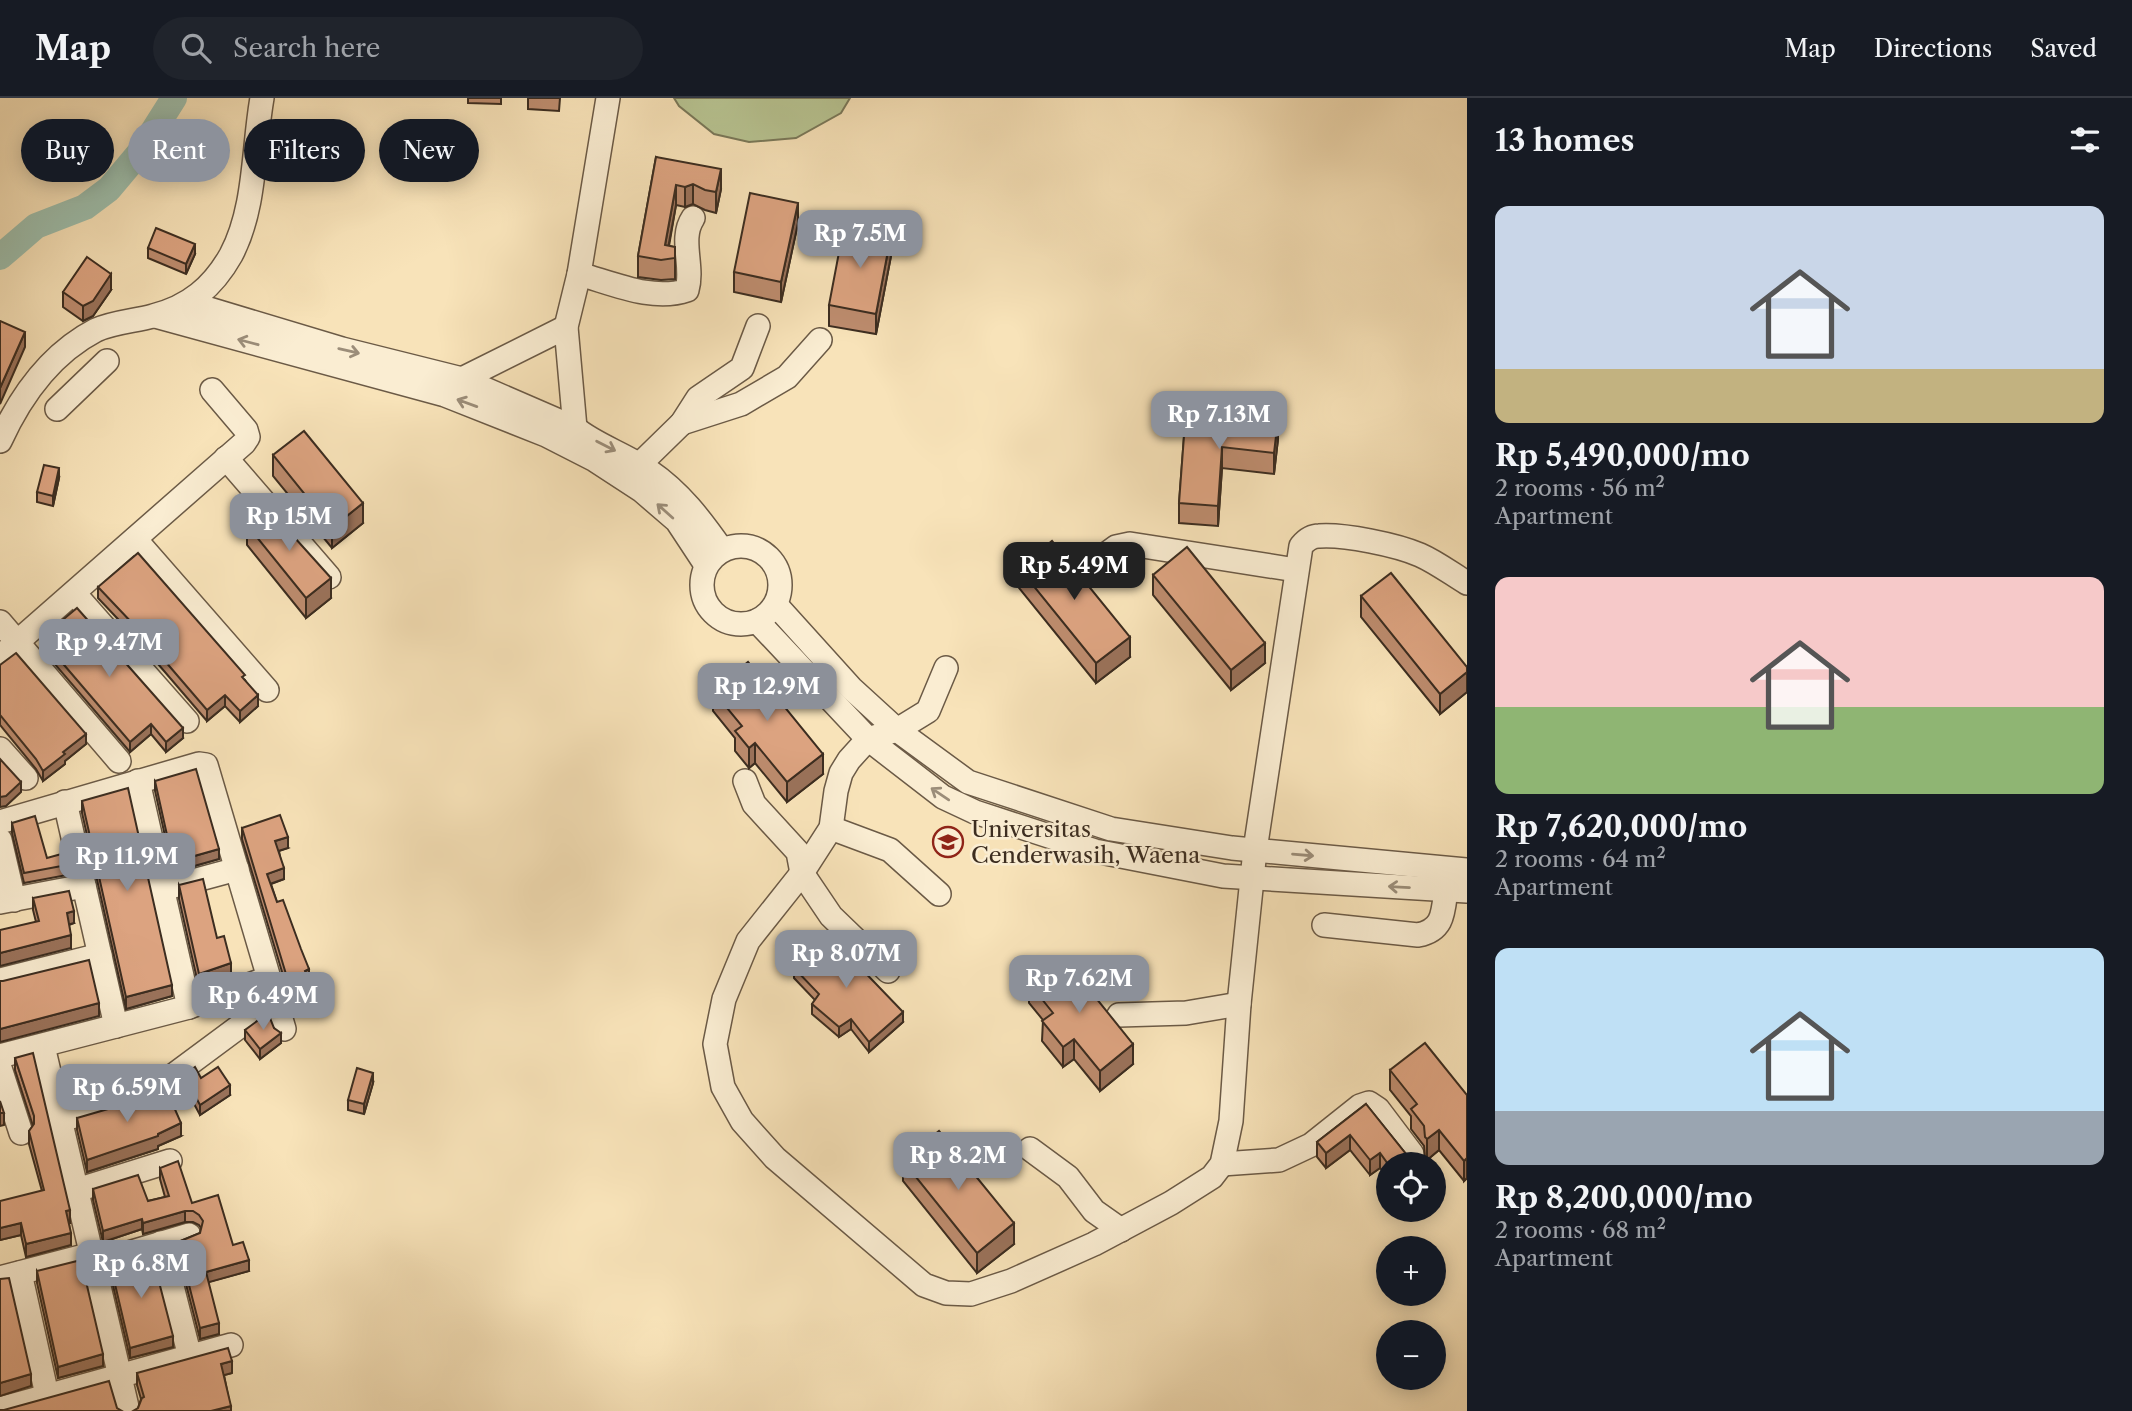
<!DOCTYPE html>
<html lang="en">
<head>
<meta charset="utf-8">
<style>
  body { margin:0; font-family:"Libre Caslon Text",serif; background:#20242c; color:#f1f3f6; height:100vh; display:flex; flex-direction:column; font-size:26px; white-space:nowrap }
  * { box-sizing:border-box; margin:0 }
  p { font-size:23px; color:#9ea1a6 }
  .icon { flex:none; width:38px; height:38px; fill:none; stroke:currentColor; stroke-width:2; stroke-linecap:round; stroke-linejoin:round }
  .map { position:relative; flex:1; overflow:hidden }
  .panel { display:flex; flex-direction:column; background:#171b24; width:665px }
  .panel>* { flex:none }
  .banner { position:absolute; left:21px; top:21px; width:665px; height:63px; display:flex; gap:14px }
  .fabs { position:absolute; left:1376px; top:1054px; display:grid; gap:14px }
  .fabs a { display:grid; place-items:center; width:70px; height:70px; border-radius:50%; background:#171b24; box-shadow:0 4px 18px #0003; font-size:35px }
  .price { position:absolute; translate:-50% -60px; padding:0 16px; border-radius:14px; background:#8c9099; color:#fff; font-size:23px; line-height:46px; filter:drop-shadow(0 2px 4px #0008) }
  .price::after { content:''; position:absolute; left:50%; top:42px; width:21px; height:16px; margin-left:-10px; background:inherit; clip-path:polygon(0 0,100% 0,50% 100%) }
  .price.current { background:#222; color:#fff }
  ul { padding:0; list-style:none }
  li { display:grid; align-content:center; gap:14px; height:371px; padding:0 28px }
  li span { display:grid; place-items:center; height:217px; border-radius:14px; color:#555 }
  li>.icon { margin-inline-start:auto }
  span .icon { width:126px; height:126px; fill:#fffc; stroke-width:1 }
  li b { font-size:30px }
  h2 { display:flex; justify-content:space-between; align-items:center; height:84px; padding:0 28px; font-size:30px }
  .tag { padding:0 24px; border-radius:32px; background:#171b24; box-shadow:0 4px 18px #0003; font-size:24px; line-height:63px }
  .tag.current { background:#8c9099; color:#fff }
  header { display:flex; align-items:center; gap:42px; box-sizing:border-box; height:98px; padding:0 35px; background:#171b24; border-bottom:2px solid #363941 }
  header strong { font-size:33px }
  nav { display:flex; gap:38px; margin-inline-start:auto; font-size:24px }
  .search { width:490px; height:63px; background:#20242c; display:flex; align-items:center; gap:18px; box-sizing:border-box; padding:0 24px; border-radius:38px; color:#9ea1a6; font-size:26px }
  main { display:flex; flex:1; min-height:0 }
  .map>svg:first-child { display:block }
</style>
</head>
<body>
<header>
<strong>Map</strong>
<div class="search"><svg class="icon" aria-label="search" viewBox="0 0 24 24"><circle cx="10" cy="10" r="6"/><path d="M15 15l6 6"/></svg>Search here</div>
<nav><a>Map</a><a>Directions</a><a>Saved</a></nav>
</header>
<main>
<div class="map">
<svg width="1467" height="1313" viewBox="0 0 1467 1313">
  <rect width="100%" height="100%" fill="#f8e3b9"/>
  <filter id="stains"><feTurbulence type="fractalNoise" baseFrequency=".00286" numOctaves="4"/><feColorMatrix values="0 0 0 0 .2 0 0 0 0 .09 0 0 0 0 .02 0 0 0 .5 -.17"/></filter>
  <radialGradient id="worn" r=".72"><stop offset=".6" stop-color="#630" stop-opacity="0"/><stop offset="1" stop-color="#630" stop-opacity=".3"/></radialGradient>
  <path fill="#b8c593" stroke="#7a795a" stroke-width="2" d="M674 0H850L841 15 796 40 749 44 714 36 679 8Z"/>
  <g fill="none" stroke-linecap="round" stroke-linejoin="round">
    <path stroke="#9dbeac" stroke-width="26" d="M0 159 36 128 85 109 109 91 140 54 174 0"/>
    <g stroke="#6b5a46" stroke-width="26">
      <g id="minor">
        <path d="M579 176C612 185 653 204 687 192 694 168 679 141 693 120"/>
        <path d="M189 205 342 251 462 281 575 330C595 347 627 357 649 373 680 394 701 422 722 452"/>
        <path d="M155 218 445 297 546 337 595 362 641 392 677 423 706 467"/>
        <path d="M462 281 566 229"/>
        <path d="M57 311 107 263"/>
        <path d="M682 325 741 306 787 279 820 242"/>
        <path d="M575 330 566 229 579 176 608 0"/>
        <path d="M0 343C21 297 50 256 96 232 114 224 135 223 153 218 189 209 213 189 231 157 256 110 253 51 262 0"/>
        <path d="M226 360 329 479"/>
        <path d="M639 367 682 325 698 300 742 270 758 228"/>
        <path d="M135 441 267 592"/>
        <circle cx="741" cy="487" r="39"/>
        <path d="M1086 471 1116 449 1130 446 1296 472"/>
        <path d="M74 495 187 623"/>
        <path d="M776 507 851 590 897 632 968 684 1111 731 1232 750 1467 772"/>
        <path d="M757 523 868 641 943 699 975 714 1095 753 1223 778 1467 793"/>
        <path d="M0 524 119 663"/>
        <path d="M0 559 244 345 248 339 246 332 212 292"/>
        <path d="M946 570 928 613 897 632 868 641 849 662 841 675 836 693 831 730 802 775 748 843 724 901 715 946 723 989 742 1023 775 1060 924 1187 946 1195 971 1196 1011 1183 1094 1146 1171 1105 1212 1079 1222 1066 1231 1023 1239 906 1255 752 1301 448C1306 442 1311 438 1319 438 1344 436 1397 447 1420 457 1436 464 1452 476 1467 485"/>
        <path d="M0 651 26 680"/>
        <path d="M138 683 189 909"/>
        <path d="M745 683 754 706 798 754 802 775 831 818 888 873"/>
        <path d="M65 704 116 928"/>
        <path d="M0 724 199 666 206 667 284 931"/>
        <path d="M831 730 890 752 939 796"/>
        <path d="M0 742 14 802"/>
        <path d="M163 791 237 771"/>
        <path d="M0 804 84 788"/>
        <path d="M1324 827 1418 837C1444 832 1443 814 1446 791"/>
        <path d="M0 882 100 857"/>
        <path d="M1119 917 1186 915 1239 906"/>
        <path d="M43 948 128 1313"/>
        <path d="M0 958 189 909 268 880"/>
        <path d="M0 970 21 1035"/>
        <path d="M61 1022 134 1001 151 994 275 902"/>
        <path d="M1030 1051 1068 1079 1094 1113 1121 1132"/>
        <path d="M1222 1066 1279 1062 1311 1047 1360 1008 1369 1005 1378 1011 1412 1056"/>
        <path d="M77 1092 170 1063"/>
        <path d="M161 1145 190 1259"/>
        <path d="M95 1165 189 1137"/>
        <path d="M20 1175 47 1297"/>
        <path d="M0 1180 92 1156"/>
        <path d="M0 1311 231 1247"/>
      </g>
    </g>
    <use href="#minor" stroke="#faedd2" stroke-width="23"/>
  </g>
  <g fill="#bd8c6e" stroke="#3c2d20" stroke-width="2">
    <path d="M468 0H501V6L468 5Z"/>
    <path d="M528 0H560L559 13 528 11Z"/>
    <path d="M656 59 721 91 716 115 705 112 693 106 685 109 676 107 669 148 675 149V181L661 182 638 179V158Z"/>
    <path d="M798 125 781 204 734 194V174Z"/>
    <path d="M148 150 195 156 186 176 148 160Z"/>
    <path d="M891 158 876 236 829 228V207Z"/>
    <path d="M111 192 93 218 83 223 63 209V194Z"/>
    <path d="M1184 338 1278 341 1274 376 1222 370 1218 428 1179 425V405Z"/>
    <path d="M273 357 363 425 332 450 273 378Z"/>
    <path d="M59 380 53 408 37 404V394Z"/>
    <path d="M247 427 331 500 306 520 247 447Z"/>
    <path d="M1019 470 1130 559 1096 585 1019 490Z"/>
    <path d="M1153 477 1265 565 1231 592 1153 497Z"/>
    <path d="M98 489 245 582 258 608 240 624 225 608 207 623 134 538 98 500Z"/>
    <path d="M1361 498 1467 569V594L1440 616 1361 519Z"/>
    <path d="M41 540 183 640 166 654 151 636 130 654 41 550Z"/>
    <path d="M0 567 86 646 65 663V666L43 683 36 671 0 627Z"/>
    <path d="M713 593 823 676 787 704 755 665 749 670 735 653V640L713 613Z"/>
    <path d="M155 683 219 761 173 774 155 693Z"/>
    <path d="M82 703 172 898 126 911 82 715Z"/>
    <path d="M12 725 47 760 67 767V777L24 785 12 735Z"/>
    <path d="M242 730 288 750 279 753 284 781 271 786 277 804 309 883 314 911 295 917 242 741Z"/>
    <path d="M179 787 231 879 199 890 179 801Z"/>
    <path d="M33 800 74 825 69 827 71 850 36 824 33 812Z"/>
    <path d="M794 870 903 924 869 954 851 931 839 939 812 916V906L815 902 794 880Z"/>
    <path d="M1029 885 1133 966 1100 993 1074 961 1063 969 1042 943 1043 922 1029 905Z"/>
    <path d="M274 930 281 945 260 961 245 942V932Z"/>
    <path d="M15 960 70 1125H69L71 1147 26 1159 21 1137 0 1142 42 1093 29 1046V1033L33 1028 15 972Z"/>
    <path d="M1390 972 1467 997V1080L1464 1083 1439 1052 1427 1062 1425 1059 1424 1048 1411 1031V1018L1390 992Z"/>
    <path d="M184 977 201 980 230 997 200 1017 184 987Z"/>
    <path d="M373 985 364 1016 348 1012V1002Z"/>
    <path d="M1366 1006 1414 1066H1388V1080L1380 1070 1370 1077 1350 1052 1326 1070 1317 1059V1044Z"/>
    <path d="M77 1020 181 1038 158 1048V1051L87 1074 77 1032Z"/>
    <path d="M903 1063 1014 1146 977 1175 903 1083Z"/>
    <path d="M160 1070 192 1105 233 1147 249 1173 208 1184 219 1236 200 1241 178 1155V1144L200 1135 201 1130 199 1127 193 1124H185L143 1136 142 1131 103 1144 93 1102V1091L148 1103 165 1099 160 1081Z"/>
    <path d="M110 1165 173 1249 130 1260 110 1175Z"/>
    <path d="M37 1173 103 1268 58 1280 37 1185Z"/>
    <path d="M137 1275H232L224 1277 231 1313 138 1310 141 1301 137 1287Z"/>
  </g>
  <g fill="#9a725a" stroke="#3c2d20" stroke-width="2">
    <path d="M721 71V91L716 115V94Z"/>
    <path d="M693 86V106L685 109V89Z"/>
    <path d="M676 87V107L666 161 665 147Z"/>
    <path d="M798 105V125L781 204V184Z"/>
    <path d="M891 137V158L876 236V216Z"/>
    <path d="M195 146V156L186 176V166Z"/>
    <path d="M111 176V192L93 218 83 223V208Z"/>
    <path d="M25 234V249L0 306V290Z"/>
    <path d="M1278 321V341L1274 376V355Z"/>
    <path d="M1222 349V370L1218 428V408Z"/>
    <path d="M59 370V380L53 408V398Z"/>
    <path d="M363 405V425L332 450V430Z"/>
    <path d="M331 480V500L306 520V500Z"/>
    <path d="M1130 539V559L1096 585V565Z"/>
    <path d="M1265 545V565L1231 592V572Z"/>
    <path d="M1467 574V594L1440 616V596Z"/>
    <path d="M225 597V608L207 623V612Z"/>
    <path d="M258 597V608L240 624V613Z"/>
    <path d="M151 626V636L130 654V644Z"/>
    <path d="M183 630V640L166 654V644Z"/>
    <path d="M86 636V646L65 663V666L43 683V673L63 654Z"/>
    <path d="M755 645V665L749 670V650Z"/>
    <path d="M823 656V676L787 704V684Z"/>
    <path d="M21 684V694L6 708 0 709V699Z"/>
    <path d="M288 739V750L275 754V743Z"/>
    <path d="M219 751V761L173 774V764Z"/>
    <path d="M284 770V781L267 787V776Z"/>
    <path d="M74 813V825L67 827V815Z"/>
    <path d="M71 837V850L0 868V855Z"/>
    <path d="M231 865V879L199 890V876Z"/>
    <path d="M309 871V883L305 873Z"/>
    <path d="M172 887V898L126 911V899Z"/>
    <path d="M314 899V911L295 917V906Z"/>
    <path d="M99 905V918L0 944V931Z"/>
    <path d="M903 914V924L869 954V944Z"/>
    <path d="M851 921V931L839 939V929Z"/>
    <path d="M281 935V945L260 961V951Z"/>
    <path d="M1074 941V961L1063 969V949Z"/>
    <path d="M1133 946V966L1100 993V973Z"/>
    <path d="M373 975V985L364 1016V1006Z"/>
    <path d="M230 987V997L200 1017V1007Z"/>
    <path d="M0 1015H4V1027L0 1028Z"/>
    <path d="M181 1025V1038L158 1048V1051L87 1074V1062L158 1036Z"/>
    <path d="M1439 1032V1052L1427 1062V1041Z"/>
    <path d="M1350 1037V1052L1326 1070V1055Z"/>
    <path d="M1380 1055V1070L1370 1077V1062Z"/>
    <path d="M1467 1060V1080L1464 1083V1063Z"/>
    <path d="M70 1112V1125L66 1126V1113Z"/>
    <path d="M185 1113V1124L143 1136V1125Z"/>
    <path d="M142 1121V1131L103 1144V1133Z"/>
    <path d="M21 1125V1137L0 1142V1130Z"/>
    <path d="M1014 1125V1146L977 1175V1155Z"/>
    <path d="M71 1135V1147L26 1159V1146Z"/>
    <path d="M249 1162V1173L206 1185V1174Z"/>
    <path d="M219 1225V1236L200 1241V1230Z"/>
    <path d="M173 1238V1249L130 1260V1250Z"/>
    <path d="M103 1256V1268L58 1280V1269Z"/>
    <path d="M232 1263V1275L221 1278V1266Z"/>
    <path d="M31 1276V1288L0 1298V1285Z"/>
    <path d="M231 1308V1313H211Z"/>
  </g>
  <g fill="#dca380" stroke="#3c2d20" stroke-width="2">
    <path d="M656 59 721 71 716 94 705 92 693 86 685 89 676 87 665 147 675 149V160L661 162 638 158Z"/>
    <path d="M750 95 798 105 781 184 734 174Z"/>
    <path d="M844 128 891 137 876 216 829 207Z"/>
    <path d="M156 130 195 146 186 166 148 150Z"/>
    <path d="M87 159 111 176 93 203 83 208 63 194Z"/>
    <path d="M0 223 25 234 0 290Z"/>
    <path d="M1210 313 1278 321 1274 355 1222 349 1218 408 1179 405 1184 338Z"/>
    <path d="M304 333 363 405 332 430 273 357Z"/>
    <path d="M44 367 59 370 53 398 37 394Z"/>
    <path d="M268 410 331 480 306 500 247 427Z"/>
    <path d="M1052 443 1130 539 1096 565 1019 470Z"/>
    <path d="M1187 449 1265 545 1231 572 1153 477Z"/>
    <path d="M138 455 245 577 242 579 258 597 240 613 225 597 207 612 134 527 98 489Z"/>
    <path d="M1391 475 1467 569V574L1440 596 1361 498Z"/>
    <path d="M77 510 183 630 166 644 151 626 130 644 41 540Z"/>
    <path d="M16 555 86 636 63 654 65 656 43 673 36 661 0 617V567Z"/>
    <path d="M748 564 823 656 787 684 755 645 749 650 735 633 742 628 713 593Z"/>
    <path d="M0 661 21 684 6 698 0 699Z"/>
    <path d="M196 671 219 751 173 764 155 683Z"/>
    <path d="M128 690 172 887 126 899 82 703Z"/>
    <path d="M280 717 288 739 275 743 284 770 267 776 277 804 283 802 301 851 309 871 305 873 314 899 295 906 242 730Z"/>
    <path d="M35 718 47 760 65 755 67 767 24 775 12 725Z"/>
    <path d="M203 781 217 840 224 838 231 865 199 876 179 787Z"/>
    <path d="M69 793 74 813 67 815 71 837 0 855V832L39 823 33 800Z"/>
    <path d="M828 836 903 914 869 944 851 921 839 929 812 906 819 896 794 870Z"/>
    <path d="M1063 859 1133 946 1100 973 1074 941 1063 949 1042 923 1053 915 1029 885Z"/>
    <path d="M89 862 99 905 0 931V883H3Z"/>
    <path d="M268 915 274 930 281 935 260 951 245 932Z"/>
    <path d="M1425 945 1467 997V1060L1464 1063 1439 1032 1427 1041 1425 1039 1424 1028 1411 1011 1417 1006 1390 972Z"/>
    <path d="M33 955 70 1112 66 1113 71 1135 26 1146 21 1125 0 1130V1103L44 1092 29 1033 34 1026V1018L15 960Z"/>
    <path d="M195 969 201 980 218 969 230 987 200 1007 184 977Z"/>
    <path d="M357 970 373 975 364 1006 348 1002Z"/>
    <path d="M166 991 181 1025 158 1036V1038L87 1062 77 1020 146 1000Z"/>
    <path d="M0 1003 4 1015H0Z"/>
    <path d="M1366 1006 1414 1066H1388L1380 1055 1370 1062 1350 1037 1326 1055 1317 1044Z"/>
    <path d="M939 1033 1014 1125 977 1155 903 1063Z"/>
    <path d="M178 1063 192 1105 218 1097 233 1147 243 1144 249 1162 206 1174 219 1225 200 1230 178 1144 200 1135 203 1123 199 1117 193 1113H185L143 1125 142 1121 103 1133 93 1091 138 1077 148 1103 169 1098 160 1070Z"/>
    <path d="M151 1153 173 1238 130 1250 110 1165Z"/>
    <path d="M81 1162 103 1256 58 1269 37 1173Z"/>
    <path d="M9 1180 31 1276 0 1285V1181Z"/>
    <path d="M228 1250 232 1263 221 1266 231 1308 211 1313H133L138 1310 142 1300 144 1299 137 1275Z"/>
    <path d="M109 1283 117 1310 122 1313H0V1312H4Z"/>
  </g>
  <defs><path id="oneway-shaft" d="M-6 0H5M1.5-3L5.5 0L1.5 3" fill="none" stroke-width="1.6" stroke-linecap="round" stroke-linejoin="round" transform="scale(1.75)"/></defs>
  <g stroke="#9b8d79">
    <use href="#oneway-shaft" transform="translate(248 244) rotate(-165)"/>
    <use href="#oneway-shaft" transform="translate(349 253) rotate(13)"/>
    <use href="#oneway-shaft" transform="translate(467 305) rotate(-160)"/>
    <use href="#oneway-shaft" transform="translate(606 348) rotate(27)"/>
    <use href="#oneway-shaft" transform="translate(665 413) rotate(-138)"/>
    <use href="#oneway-shaft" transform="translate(940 696) rotate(-146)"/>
    <use href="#oneway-shaft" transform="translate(1303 757) rotate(5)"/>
    <use href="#oneway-shaft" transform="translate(1399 789) rotate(-177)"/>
  </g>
  <defs>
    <g id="university-ring" transform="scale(1.575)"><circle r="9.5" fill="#faedd2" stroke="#8f2418" stroke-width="1.5"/><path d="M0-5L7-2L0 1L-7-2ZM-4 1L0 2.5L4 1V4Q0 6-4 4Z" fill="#8f2418"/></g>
  </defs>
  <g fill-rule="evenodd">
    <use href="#university-ring" x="948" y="744"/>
  </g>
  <g text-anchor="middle" stroke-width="5" stroke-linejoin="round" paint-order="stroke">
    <g font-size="23" fill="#3c2d20" stroke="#faedd2" text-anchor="start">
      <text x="971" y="739">Universitas<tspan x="971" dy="26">Cenderwasih, Waena</tspan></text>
    </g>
  </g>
  <rect width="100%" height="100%" filter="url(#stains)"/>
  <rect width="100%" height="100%" fill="url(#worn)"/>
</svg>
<div class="fabs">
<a><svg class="icon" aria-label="locate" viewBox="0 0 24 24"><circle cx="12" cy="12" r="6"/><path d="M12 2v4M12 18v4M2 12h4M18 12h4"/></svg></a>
<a>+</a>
<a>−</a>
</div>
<b class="price" style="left:860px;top:172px">Rp 7.5M</b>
<b class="price" style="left:1219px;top:353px">Rp 7.13M</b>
<b class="price" style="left:289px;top:455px">Rp 15M</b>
<b class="price current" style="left:1074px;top:504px">Rp 5.49M</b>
<b class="price" style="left:109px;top:581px">Rp 9.47M</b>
<b class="price" style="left:767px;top:625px">Rp 12.9M</b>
<b class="price" style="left:127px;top:795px">Rp 11.9M</b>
<b class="price" style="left:846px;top:892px">Rp 8.07M</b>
<b class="price" style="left:1079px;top:917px">Rp 7.62M</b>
<b class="price" style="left:263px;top:934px">Rp 6.49M</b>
<b class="price" style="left:127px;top:1026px">Rp 6.59M</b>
<b class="price" style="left:958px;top:1094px">Rp 8.2M</b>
<b class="price" style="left:141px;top:1202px">Rp 6.8M</b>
<div class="banner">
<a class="tag">Buy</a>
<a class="tag current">Rent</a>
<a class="tag">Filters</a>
<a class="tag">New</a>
</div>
</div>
<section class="panel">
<h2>13 homes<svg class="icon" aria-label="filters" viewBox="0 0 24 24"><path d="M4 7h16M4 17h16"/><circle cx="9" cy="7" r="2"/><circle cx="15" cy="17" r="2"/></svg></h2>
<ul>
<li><span style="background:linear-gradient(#c9d6e8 75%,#c2b280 0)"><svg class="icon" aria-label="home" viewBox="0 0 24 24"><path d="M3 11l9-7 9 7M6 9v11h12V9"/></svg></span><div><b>Rp 5,490,000/mo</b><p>2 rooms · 56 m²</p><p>Apartment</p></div></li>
<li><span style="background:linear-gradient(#f6c9c9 60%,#8fb573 0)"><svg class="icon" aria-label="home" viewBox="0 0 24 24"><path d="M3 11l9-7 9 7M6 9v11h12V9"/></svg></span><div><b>Rp 7,620,000/mo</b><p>2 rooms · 64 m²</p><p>Apartment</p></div></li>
<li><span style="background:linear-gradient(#bfe0f5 75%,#9aa5b1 0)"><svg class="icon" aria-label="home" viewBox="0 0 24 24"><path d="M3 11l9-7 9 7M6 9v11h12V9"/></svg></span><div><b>Rp 8,200,000/mo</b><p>2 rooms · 68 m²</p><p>Apartment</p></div></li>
</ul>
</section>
</main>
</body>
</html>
